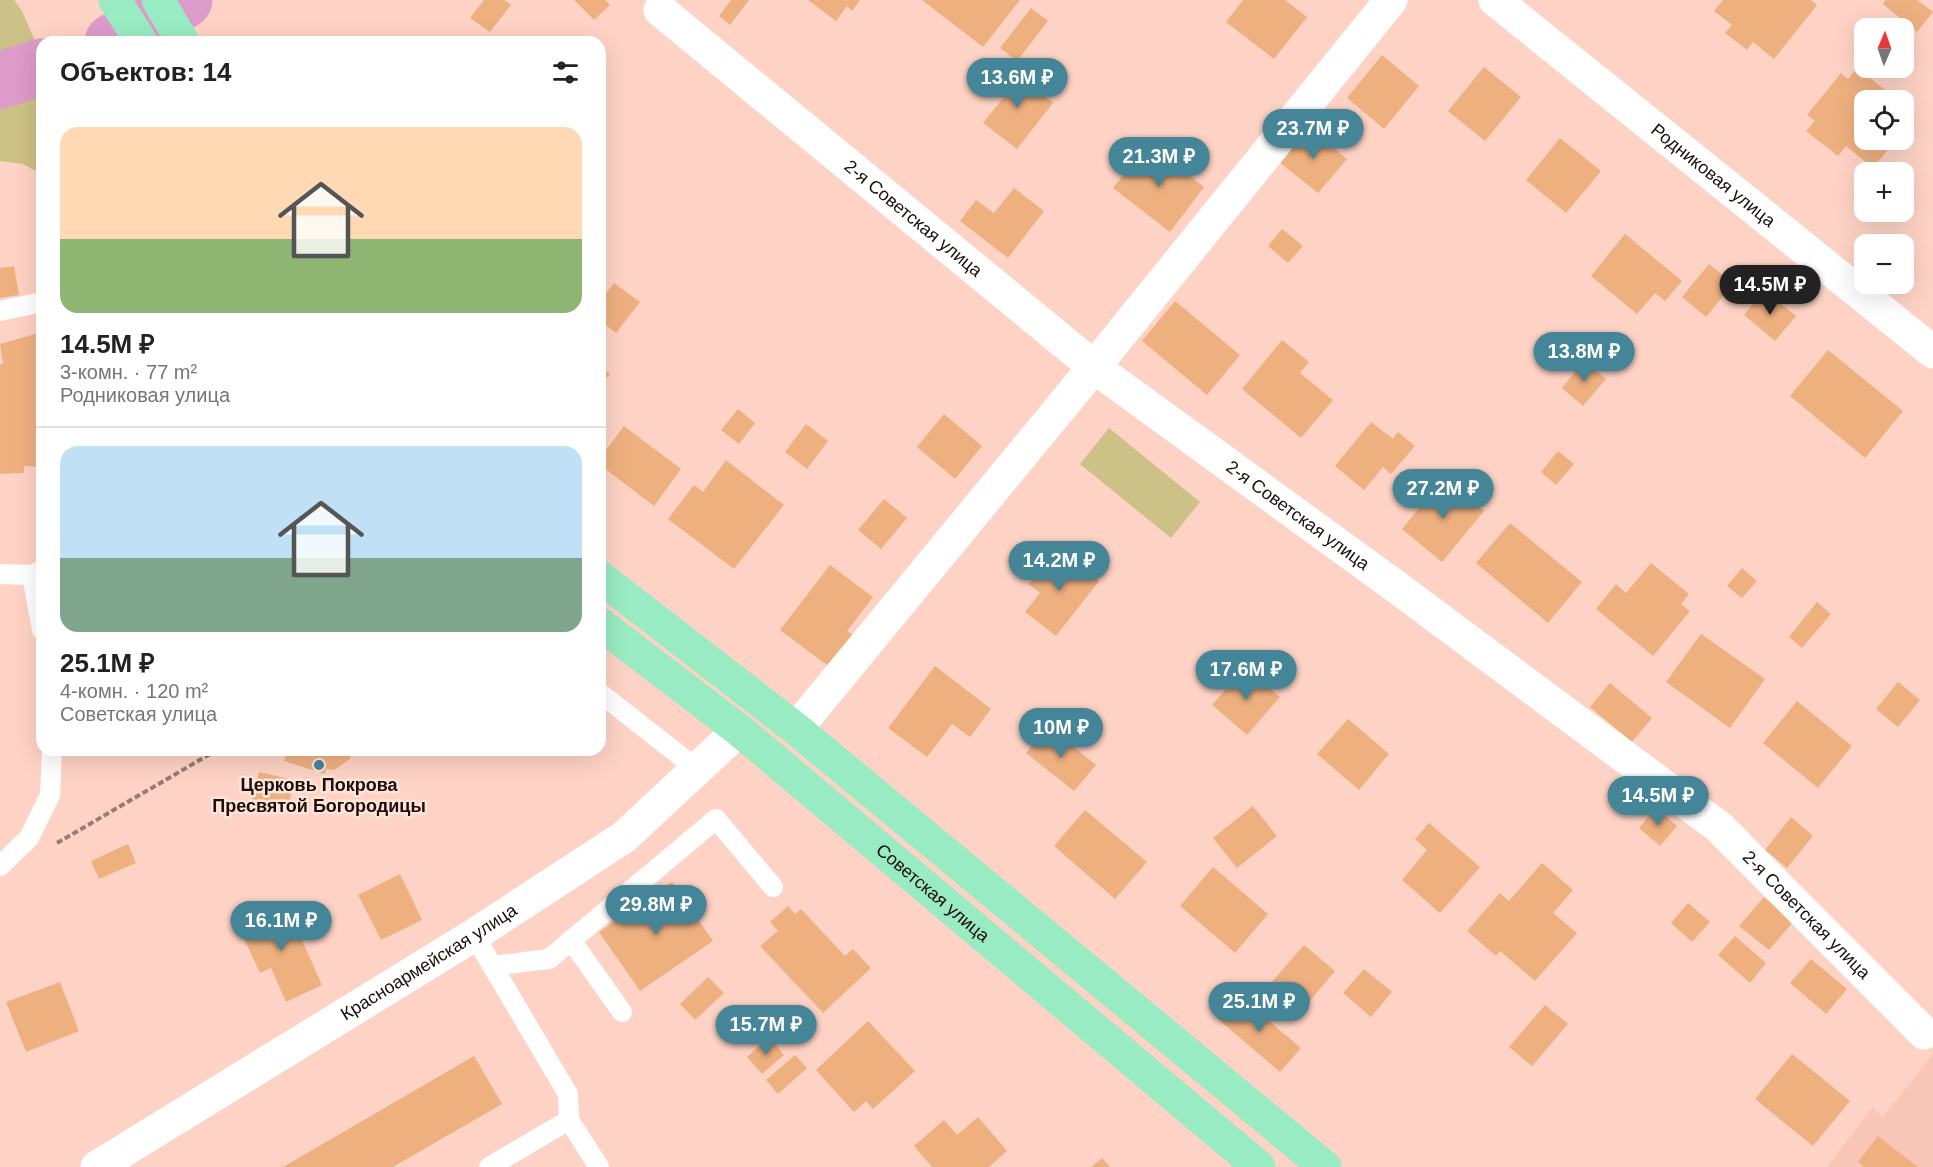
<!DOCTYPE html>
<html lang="ru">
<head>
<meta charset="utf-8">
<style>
  body { margin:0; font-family:Helvetica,sans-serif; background:#f2f2f2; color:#222; height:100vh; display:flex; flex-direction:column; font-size:22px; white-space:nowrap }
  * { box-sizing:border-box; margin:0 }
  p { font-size:20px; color:#767676 }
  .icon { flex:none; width:33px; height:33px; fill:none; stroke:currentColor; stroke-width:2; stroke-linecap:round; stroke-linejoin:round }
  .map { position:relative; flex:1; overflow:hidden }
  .panel { position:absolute; left:36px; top:36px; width:570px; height:720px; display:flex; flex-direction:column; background:#fff; border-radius:18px; box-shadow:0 6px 24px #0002 }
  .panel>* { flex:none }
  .needle { width:39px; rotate:2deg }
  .fabs { position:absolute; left:1854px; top:18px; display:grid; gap:12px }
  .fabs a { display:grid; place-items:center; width:60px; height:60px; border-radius:12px; background:#fff; box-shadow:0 6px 24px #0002; font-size:30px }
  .price { position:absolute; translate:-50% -51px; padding:0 14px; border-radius:21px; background:#448597; color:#fff; font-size:20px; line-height:39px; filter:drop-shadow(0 2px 3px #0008) }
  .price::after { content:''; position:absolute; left:50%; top:36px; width:18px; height:14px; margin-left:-9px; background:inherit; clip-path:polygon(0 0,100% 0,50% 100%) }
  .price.current { background:#222; color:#fff }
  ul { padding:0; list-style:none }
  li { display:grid; align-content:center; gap:12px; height:318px; padding:0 24px }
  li+li { border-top:2px solid #e0e0e0 }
  li span { display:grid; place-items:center; height:186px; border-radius:18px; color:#555 }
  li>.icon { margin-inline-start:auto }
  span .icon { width:108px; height:108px; fill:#fffc; stroke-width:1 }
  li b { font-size:26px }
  h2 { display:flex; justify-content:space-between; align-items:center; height:72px; padding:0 24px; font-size:26px }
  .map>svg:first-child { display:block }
</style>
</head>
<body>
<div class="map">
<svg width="1933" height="1167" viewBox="0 0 1933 1167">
  <rect width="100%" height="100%" fill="#fed3c5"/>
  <path fill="#f8c6b6" d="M1933 1054V1167H1827L1872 1108 1883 1117Z"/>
  <g fill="#ccc186">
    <path d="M0 0H14L22 11 42 57V174L23 164 0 161Z"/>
    <path d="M1109 428 1200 502 1171 538 1080 464Z"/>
  </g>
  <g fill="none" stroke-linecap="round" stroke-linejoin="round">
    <g stroke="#dc9bc8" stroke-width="57">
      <path d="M113 42 184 0"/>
      <path d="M0 80 42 67"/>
    </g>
  </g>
  <g fill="#efb080">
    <path d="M484 0H504L511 5 490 32 470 18Z"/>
    <path d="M574 0H605L610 5 594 20Z"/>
    <path d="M731 0H749L730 25 719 16Z"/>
    <path d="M808 0H860L852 11 847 6 836 21Z"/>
    <path d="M922 0H1020L983 47Z"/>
    <path d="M1243 0H1285L1307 17 1274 59 1226 22Z"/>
    <path d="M1723 0H1811L1817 5 1774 59 1753 42 1747 50 1725 33 1732 25 1714 11Z"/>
    <path d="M1885 0H1917L1933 12 1917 32 1883 4Z"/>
    <path d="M1031 8 1048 21 1017 61 1000 48Z"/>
    <path d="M1382 55 1419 86 1384 129 1347 98Z"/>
    <path d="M1484 67 1521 97 1485 141 1448 111Z"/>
    <path d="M1008 68 1053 103 1017 149 983 123 1004 97 992 88Z"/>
    <path d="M1857 68 1889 93 1883 100H1864V140H1896L1873 168 1846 146 1838 156 1806 131 1815 121 1807 115 1841 73 1848 79Z"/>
    <path d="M1308 127 1347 159 1318 193 1279 162Z"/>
    <path d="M1560 138 1601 171 1566 213 1526 180Z"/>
    <path d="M1148 143 1204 187 1170 232 1113 188Z"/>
    <path d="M1014 188 1044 211 1008 258 960 221 976 200 994 213Z"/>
    <path d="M1282 229 1303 246 1288 263 1268 246Z"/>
    <path d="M1625 234 1682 281 1665 301 1655 293 1637 314 1591 276Z"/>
    <path d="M1709 264 1733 284 1706 317 1682 297Z"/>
    <path d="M14 266 19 295 0 298V268Z"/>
    <path d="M614 283 640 302 616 333 600 321V301Z"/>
    <path d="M1764 290 1796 316 1775 341 1744 315Z"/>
    <path d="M1175 301 1240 355 1207 395 1142 341Z"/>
    <path d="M42 332V467L24 466V473L0 474V364H3L0 344Z"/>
    <path d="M1282 340 1309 362 1300 373 1333 400 1301 438 1242 389Z"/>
    <path d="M1828 350 1903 411 1865 458 1790 396Z"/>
    <path d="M1584 361 1606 379 1583 406 1562 388Z"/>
    <path d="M600 366 610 374 600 386Z"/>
    <path d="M738 409 755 423 739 444 721 430Z"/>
    <path d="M944 414 982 446 955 479 917 447Z"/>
    <path d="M1371 422 1393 439 1398 432 1415 446 1391 474 1383 467 1364 490 1335 466Z"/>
    <path d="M806 424 828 441 807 469 785 452Z"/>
    <path d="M624 426 681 469 654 506 600 465V458Z"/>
    <path d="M1558 451 1574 464 1556 485 1541 472Z"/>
    <path d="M726 460 784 505 734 569 668 519 694 485 703 492Z"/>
    <path d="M1444 478 1484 511 1442 562 1402 529Z"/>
    <path d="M884 499 907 518 881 549 858 530Z"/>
    <path d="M1510 523 1582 582 1548 623 1476 563Z"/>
    <path d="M1057 549 1099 581 1056 636 1025 612 1040 593 1029 584Z"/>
    <path d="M1651 563 1689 594 1681 604 1690 611 1653 656 1596 609 1616 584 1626 593Z"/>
    <path d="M830 565 873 597 847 631 855 636 831 668 780 630Z"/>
    <path d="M1742 568 1757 581 1742 598 1727 586Z"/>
    <path d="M1817 602 1831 614 1802 648 1789 637Z"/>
    <path d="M1701 634 1765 679 1730 728 1666 682Z"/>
    <path d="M935 666 991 709 970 737 952 724 927 757 888 728Z"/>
    <path d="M1245 667 1280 697 1247 735 1212 705Z"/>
    <path d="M1898 682 1920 700 1898 727 1876 709Z"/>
    <path d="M1610 683 1652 718 1632 742 1590 707Z"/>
    <path d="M1797 701 1852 746 1818 788 1763 743Z"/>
    <path d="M1348 719 1389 754 1359 790 1317 754Z"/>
    <path d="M1048 726 1096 765 1074 791 1026 753Z"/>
    <path d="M287 750H352L350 759 334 770 326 769 325 774 284 761Z"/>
    <path d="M259 772 294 780 288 808 252 799Z"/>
    <path d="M1253 806 1277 836 1237 868 1213 838Z"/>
    <path d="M1656 808 1677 826 1660 846 1639 828Z"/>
    <path d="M1085 810 1147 862 1115 899 1054 846Z"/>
    <path d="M1791 817 1813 836 1787 868 1765 850Z"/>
    <path d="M1429 823 1480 867 1440 913 1402 880 1427 850 1415 839Z"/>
    <path d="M128 844 136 863 99 879 91 861Z"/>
    <path d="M1542 863 1573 890 1553 913 1577 933 1535 981 1500 951 1496 956 1467 931 1500 893 1509 901Z"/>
    <path d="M1213 867 1268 914 1235 953 1180 906Z"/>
    <path d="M400 874 422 920 381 940 358 895Z"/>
    <path d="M672 882 713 941 640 991 599 932 618 919 615 916Z"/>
    <path d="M1764 897 1793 922 1769 950 1739 926Z"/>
    <path d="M1688 903 1710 922 1692 942 1671 923Z"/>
    <path d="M286 904 322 985 286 1002 271 968 260 973 238 926Z"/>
    <path d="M788 906 795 914 801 909 845 956 853 949 871 968 823 1013 760 946 778 931 770 922Z"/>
    <path d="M1735 936 1766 963 1750 983 1718 955Z"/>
    <path d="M1304 945 1335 971 1302 1010 1271 983Z"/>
    <path d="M1811 959 1847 989 1826 1014 1790 983Z"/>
    <path d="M1364 969 1392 992 1371 1017 1343 993Z"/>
    <path d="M708 977 724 993 695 1020 680 1004Z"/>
    <path d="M60 982 79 1031 26 1052 6 1002Z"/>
    <path d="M1238 995 1301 1048 1280 1072 1217 1018Z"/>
    <path d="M1545 1005 1568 1024 1532 1066 1509 1047Z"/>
    <path d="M868 1021 915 1071 873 1109 866 1101 854 1112 816 1070Z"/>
    <path d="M769 1037 784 1055 762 1074 747 1057Z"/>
    <path d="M1792 1054 1850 1101 1813 1146 1755 1099Z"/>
    <path d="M795 1055 807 1068 778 1094 766 1080Z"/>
    <path d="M474 1056 502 1104 393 1167H283Z"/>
    <path d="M978 1117 1007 1151 989 1167H932L914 1146 944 1120 957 1135Z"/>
    <path d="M1878 1136 1918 1167H1864L1858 1162Z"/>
    <path d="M1102 1158 1110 1167H1091Z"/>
  </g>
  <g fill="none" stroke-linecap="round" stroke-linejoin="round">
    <g stroke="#997b72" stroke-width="4" stroke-dasharray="6 3" stroke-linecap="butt">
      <path d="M313 41 314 42"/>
      <path d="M57 843 217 750"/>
    </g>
    <g stroke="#fff" stroke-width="20">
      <path d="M0 311 42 302"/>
      <path d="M0 574 32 575 42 570"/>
      <path d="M32 575 42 630"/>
      <path d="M600 693 697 769"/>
      <path d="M0 866 29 838 50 795 52 750"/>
      <path d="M474 935 568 1094 569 1120 489 1167"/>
      <path d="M571 940 622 1012"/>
      <path d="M492 966 549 959 716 819 773 887"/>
      <path d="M569 1120 599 1167"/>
    </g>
    <g stroke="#fff" stroke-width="33">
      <path id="s1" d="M1495 0 1933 352"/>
      <path id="s2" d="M660 10 1094 367 1395 586 1719 827 1924 1033"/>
      <path d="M796 729 1094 367 1391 0"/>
    </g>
    <path stroke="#fff" stroke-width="33" id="s3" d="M97 1167 474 935 624 837 739 730"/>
    <g stroke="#98ebc2" stroke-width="33">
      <path d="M115 0 141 42"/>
      <path d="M158 0 183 42"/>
      <path d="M600 577 796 729 1325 1167"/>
      <path id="s4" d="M600 624 739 730 1259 1167"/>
    </g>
  </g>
  <circle fill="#448597" stroke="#ffe4dc" stroke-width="2" cx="319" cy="765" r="6"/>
  <g text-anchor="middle" stroke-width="5" stroke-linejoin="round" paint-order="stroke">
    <g font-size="18" fill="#1c0e0a" stroke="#ffe4dc">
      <text dy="6" stroke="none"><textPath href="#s1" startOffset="280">Родниковая улица</textPath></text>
      <text dy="6" stroke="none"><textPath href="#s2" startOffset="328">2-я Советская улица</textPath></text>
      <text dy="6" stroke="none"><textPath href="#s2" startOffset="814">2-я Советская улица</textPath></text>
      <text dy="6" stroke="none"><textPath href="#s4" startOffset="428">Советская улица</textPath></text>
      <text dy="6" stroke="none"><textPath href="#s2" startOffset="1462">2-я Советская улица</textPath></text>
      <text dy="6" stroke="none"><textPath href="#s3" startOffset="390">Красноармейская улица</textPath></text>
    </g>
    <g font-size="18" font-weight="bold" fill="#1c0e0a" stroke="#ffe4dc">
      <text x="319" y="791">Церковь Покрова<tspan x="319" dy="21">Пресвятой Богородицы</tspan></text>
    </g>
  </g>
</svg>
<div class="fabs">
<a><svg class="needle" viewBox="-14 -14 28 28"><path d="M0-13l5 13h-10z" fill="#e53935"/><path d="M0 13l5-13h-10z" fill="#767676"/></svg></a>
<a><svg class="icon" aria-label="locate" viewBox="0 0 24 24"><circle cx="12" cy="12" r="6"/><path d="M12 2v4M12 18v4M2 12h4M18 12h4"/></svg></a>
<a>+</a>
<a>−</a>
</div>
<b class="price" style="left:1017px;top:109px">13.6M ₽</b>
<b class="price" style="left:1313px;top:160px">23.7M ₽</b>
<b class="price" style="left:1159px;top:188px">21.3M ₽</b>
<b class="price current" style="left:1770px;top:316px">14.5M ₽</b>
<b class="price" style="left:1584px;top:383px">13.8M ₽</b>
<b class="price" style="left:1443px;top:520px">27.2M ₽</b>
<b class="price" style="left:1059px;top:592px">14.2M ₽</b>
<b class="price" style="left:1246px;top:701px">17.6M ₽</b>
<b class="price" style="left:1061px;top:759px">10M ₽</b>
<b class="price" style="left:1658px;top:827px">14.5M ₽</b>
<b class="price" style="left:656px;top:936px">29.8M ₽</b>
<b class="price" style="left:281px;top:952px">16.1M ₽</b>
<b class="price" style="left:1259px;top:1033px">25.1M ₽</b>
<b class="price" style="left:766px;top:1056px">15.7M ₽</b>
<section class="panel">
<h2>Объектов: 14<svg class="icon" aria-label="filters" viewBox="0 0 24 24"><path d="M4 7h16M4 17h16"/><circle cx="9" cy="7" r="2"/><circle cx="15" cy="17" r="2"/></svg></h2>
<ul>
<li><span style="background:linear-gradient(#ffd9b3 60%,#8fb573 0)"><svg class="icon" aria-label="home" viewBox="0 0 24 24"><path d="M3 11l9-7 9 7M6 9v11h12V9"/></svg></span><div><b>14.5M ₽</b><p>3-комн. · 77 m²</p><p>Родниковая улица</p></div></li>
<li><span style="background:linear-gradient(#bfe0f5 60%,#7fa58c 0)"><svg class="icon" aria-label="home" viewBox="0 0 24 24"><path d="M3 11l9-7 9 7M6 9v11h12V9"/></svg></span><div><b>25.1M ₽</b><p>4-комн. · 120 m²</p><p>Советская улица</p></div></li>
</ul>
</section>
</div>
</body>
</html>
